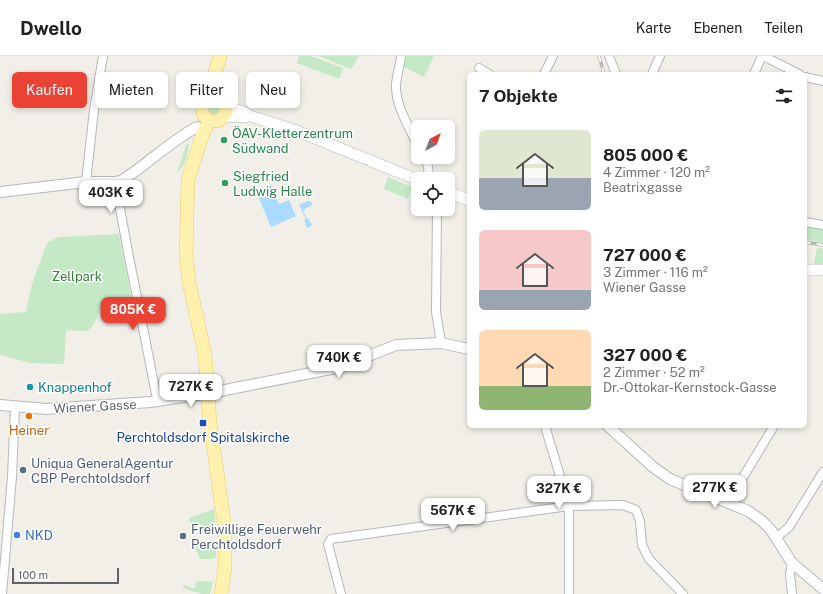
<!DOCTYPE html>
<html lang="de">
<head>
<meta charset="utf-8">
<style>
  body { margin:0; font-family:"Public Sans",sans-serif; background:#f6f6f6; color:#202124; height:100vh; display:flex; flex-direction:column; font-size:15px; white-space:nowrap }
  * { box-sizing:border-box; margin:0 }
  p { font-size:13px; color:#757577 }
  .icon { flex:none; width:22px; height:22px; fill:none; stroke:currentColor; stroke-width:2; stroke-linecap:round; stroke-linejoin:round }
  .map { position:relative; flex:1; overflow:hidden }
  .sheet { position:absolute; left:467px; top:16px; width:340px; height:356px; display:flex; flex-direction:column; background:#fff; border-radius:6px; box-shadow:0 2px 6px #0003 }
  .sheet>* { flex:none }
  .banner { position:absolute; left:12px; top:16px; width:380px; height:36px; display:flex; gap:8px }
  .needle { width:26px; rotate:41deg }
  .controls { position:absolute; left:411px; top:64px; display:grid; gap:8px }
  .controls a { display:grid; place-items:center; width:44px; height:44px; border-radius:6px; background:#fff; box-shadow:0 2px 6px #0003; font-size:20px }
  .scale { position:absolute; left:12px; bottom:10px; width:107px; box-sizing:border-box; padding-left:4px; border:2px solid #5f6368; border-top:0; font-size:11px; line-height:14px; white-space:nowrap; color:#5f6368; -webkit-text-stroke:3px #fff; paint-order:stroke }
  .price { position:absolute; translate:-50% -34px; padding:0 9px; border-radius:8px; background:#fff; color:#222; font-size:13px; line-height:26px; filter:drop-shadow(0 1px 2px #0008) }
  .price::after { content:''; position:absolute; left:50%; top:24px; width:12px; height:9px; margin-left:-6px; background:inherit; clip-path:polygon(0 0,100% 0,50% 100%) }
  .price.on { background:#ea4335; color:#fff }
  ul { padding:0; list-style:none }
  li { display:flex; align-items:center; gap:12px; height:100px; padding:0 12px }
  li span { display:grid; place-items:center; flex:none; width:112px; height:80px; border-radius:6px; color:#555 }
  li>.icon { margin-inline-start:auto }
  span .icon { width:48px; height:48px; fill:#fffc; stroke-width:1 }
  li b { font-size:17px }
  h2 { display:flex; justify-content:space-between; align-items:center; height:48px; padding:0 12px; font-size:17px }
  .pill { padding:0 14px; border-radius:6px; background:#fff; box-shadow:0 2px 6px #0003; font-size:14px; line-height:36px }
  .pill.on { background:#ea4335; color:#fff }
  header { display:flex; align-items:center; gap:24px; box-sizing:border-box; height:56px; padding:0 20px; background:#fff; border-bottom:1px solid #e0e0e0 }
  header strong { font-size:19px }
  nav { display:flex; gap:22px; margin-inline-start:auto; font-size:14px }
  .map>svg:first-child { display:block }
</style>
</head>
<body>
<header>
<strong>Dwello</strong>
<nav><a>Karte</a><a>Ebenen</a><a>Teilen</a></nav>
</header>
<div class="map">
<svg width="823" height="538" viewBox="0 0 823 538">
  <rect width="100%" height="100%" fill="#f1efe8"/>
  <g fill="#c5e8c5">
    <path d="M299 0H311L343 12 339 23 297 7Z"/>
    <path d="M319 0H359L351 13Z"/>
    <path d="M406 0H434L424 21 404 11Z"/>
    <path d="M214 46 218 48 220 53 218 58 214 60 208 57 207 52 210 48Z"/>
    <path d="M189 87C188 97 186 110 177 117L186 89Z"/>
    <path d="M388 121 412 131 408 143 384 133Z"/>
    <path d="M805 169 823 174V187L805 183Z"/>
    <path d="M119 178 133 251 100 253C97 261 94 275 83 275 77 275 72 274 66 275L64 308 31 307 0 299V258L26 256 32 228 44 195 48 186 59 181Z"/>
    <path d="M817 191 823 193V209L814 208Z"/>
    <path d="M214 453 216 473 206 475 198 474 195 471 191 469 189 462Z"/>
    <path d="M198 488H216V501L212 503H200L195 491Z"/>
    <path d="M197 525 213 526 210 538H202L183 532 184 529 194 533Z"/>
  </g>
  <g fill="#aadaff">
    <path d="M271 129 279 148 289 144 296 160 271 171 256 135Z"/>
    <path d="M308 145 311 146 312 149 303 154 307 163 308 162 312 169 307 172 304 164 306 163 299 149Z"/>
  </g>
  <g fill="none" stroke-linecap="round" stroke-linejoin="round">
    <g stroke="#b5b8bc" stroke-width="10">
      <g id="minor">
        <path d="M401 0C400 9 397 19 396 28 395 49 409 71 418 90"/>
        <path d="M609 0 616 18"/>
        <path d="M763 0 799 18"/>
        <path d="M479 12 489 18"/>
        <path d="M544 18 553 0"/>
        <path d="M652 18 660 0"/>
        <path d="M754 18 762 0"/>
        <path d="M805 21 823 25"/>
        <path d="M424 101C428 109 430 114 427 123"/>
        <path d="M86 126 94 54 103 0"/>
        <path d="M115 126 129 201 156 338 159 345"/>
        <path d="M437 153 436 256 441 287"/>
        <path d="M805 166 823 169"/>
        <path d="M545 370 569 450V538"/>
        <path d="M728 446 774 370"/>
        <path d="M776 482 789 471 823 416"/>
        <path d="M2 538 12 421 15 351"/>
        <path d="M341 538 328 488 331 483 569 450 623 449 636 454 640 465 642 489 649 503 683 538"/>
        <path d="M792 538 790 518 792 507"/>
      </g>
    </g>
    <g stroke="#b5b8bc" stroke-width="12">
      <g id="tertiary">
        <path d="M0 136 86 126H115L121 125C148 108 169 86 197 71"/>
        <path d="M0 349 46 353 151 346 215 336 341 311 396 289 441 287 469 293"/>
        <path d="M608 370 653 411 670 423 748 455 761 464 771 474 792 507 823 533"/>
      </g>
    </g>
    <g stroke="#b6babf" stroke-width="12">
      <g id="secondary">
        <path d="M225 50 243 56 250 60 297 75 418 124"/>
        <path d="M223 61 235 60 245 61"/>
        <path d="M448 136 469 144"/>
        <path d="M805 214H823"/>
      </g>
    </g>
    <g stroke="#f2c960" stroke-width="14">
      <g id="primary">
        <circle cx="214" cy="53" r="12"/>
        <path d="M210 42 212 37 214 20 220 0"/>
        <path d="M209 65 202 80 188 124 186 198 189 226 205 299 210 367 225 473V511L221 538"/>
      </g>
    </g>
    <use href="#minor" stroke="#fff" stroke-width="8"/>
    <use href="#tertiary" stroke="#fff" stroke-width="10"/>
    <use href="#secondary" stroke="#fff" stroke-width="11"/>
    <use href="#primary" stroke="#fff2af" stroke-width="13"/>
    <g stroke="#b6b7b8" stroke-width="3.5">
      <g id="rail">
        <path d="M599 0 604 18"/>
        <path d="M805 186 823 189"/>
      </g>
    </g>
    <use href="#rail" stroke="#fff" stroke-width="2" stroke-dasharray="6" stroke-linecap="butt"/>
  </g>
  <g fill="#2e9e5b" stroke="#fff" stroke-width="1.5">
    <circle cx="224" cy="84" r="4"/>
    <circle cx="225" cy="127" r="4"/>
  </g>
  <circle fill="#0f9aa8" stroke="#fff" stroke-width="1.5" cx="30" cy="331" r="4"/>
  <circle fill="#e8710a" stroke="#fff" stroke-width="1.5" cx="29" cy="360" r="4"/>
  <rect fill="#1a4fb4" stroke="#fff" stroke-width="1.5" x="199" y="363" width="8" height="8" rx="2"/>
  <g fill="#5c6f8a" stroke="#fff" stroke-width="1.5">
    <circle cx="23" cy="414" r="4"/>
    <circle cx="183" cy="480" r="4"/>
  </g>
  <circle fill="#3f7fe0" stroke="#fff" stroke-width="1.5" cx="17" cy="479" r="4"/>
  <g text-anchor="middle" stroke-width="3" stroke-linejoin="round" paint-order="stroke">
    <g font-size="13" fill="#27864d" stroke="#fff" text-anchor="start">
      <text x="232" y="82">ÖAV-Kletterzentrum<tspan x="232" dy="15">Südwand</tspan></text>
      <text x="233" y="125">Siegfried<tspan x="233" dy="15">Ludwig Halle</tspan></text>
    </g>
    <g font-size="13" fill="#348238" stroke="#fff">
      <text x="77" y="225">Zellpark</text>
    </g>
    <g font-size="13" fill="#0d838f" stroke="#fff" text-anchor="start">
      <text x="38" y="336">Knappenhof</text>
    </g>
    <g font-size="13" fill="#5f6368" stroke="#fff">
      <text transform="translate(95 350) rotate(-3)" y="5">Wiener Gasse</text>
    </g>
    <g font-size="13" fill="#c56008" stroke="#fff">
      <text x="29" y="379">Heiner</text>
    </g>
    <g font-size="13" fill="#164399" stroke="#fff">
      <text x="203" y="386">Perchtoldsdorf Spitalskirche</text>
    </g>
    <g font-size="13" fill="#4e5e75" stroke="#fff" text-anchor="start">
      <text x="31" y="412">Uniqua GeneralAgentur<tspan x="31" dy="15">CBP Perchtoldsdorf</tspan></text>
      <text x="191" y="478">Freiwillige Feuerwehr<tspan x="191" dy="15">Perchtoldsdorf</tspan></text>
    </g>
    <g font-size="13" fill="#366cbe" stroke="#fff" text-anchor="start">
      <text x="25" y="484">NKD</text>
    </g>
  </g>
</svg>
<div class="controls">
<a><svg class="needle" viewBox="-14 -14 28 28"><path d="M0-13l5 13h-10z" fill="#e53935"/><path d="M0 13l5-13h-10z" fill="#757577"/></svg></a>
<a><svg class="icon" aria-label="locate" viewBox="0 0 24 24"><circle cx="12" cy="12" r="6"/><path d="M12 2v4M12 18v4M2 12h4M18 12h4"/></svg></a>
</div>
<div class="scale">100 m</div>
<b class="price" style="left:111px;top:158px">403K €</b>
<b class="price on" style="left:133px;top:275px">805K €</b>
<b class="price" style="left:339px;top:323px">740K €</b>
<b class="price" style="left:191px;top:352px">727K €</b>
<b class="price" style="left:715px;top:453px">277K €</b>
<b class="price" style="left:559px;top:454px">327K €</b>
<b class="price" style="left:453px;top:476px">567K €</b>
<div class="banner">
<a class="pill on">Kaufen</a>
<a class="pill">Mieten</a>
<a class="pill">Filter</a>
<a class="pill">Neu</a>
</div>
<section class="sheet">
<h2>7 Objekte<svg class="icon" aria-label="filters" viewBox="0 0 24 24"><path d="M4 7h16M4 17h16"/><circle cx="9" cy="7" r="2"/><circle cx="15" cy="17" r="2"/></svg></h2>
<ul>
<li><span style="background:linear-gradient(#dfe7d0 60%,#9aa5b1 0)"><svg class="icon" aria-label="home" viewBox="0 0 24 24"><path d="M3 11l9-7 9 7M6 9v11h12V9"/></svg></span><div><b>805 000 €</b><p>4 Zimmer · 120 m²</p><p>Beatrixgasse</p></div></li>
<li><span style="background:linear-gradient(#f6c9c9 75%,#9aa5b1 0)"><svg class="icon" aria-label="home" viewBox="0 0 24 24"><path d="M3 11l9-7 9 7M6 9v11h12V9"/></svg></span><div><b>727 000 €</b><p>3 Zimmer · 116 m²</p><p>Wiener Gasse</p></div></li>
<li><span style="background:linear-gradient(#ffd9b3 70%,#8fb573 0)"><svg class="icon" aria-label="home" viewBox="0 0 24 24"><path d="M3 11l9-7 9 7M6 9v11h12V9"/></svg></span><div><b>327 000 €</b><p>2 Zimmer · 52 m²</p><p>Dr.-Ottokar-Kernstock-Gasse</p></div></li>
</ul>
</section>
</div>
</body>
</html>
